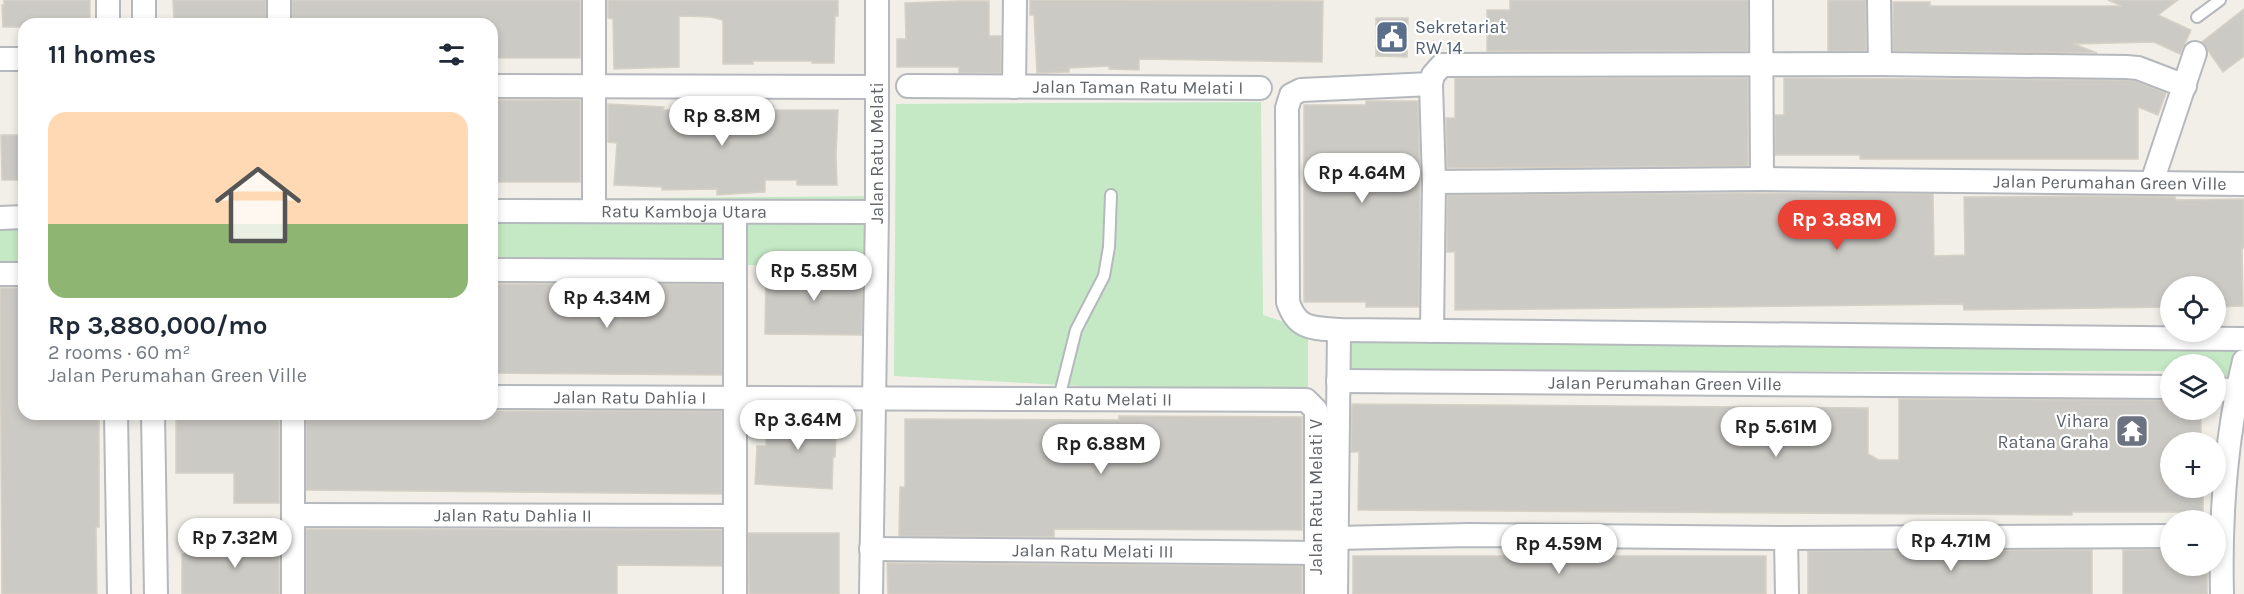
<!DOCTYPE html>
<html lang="en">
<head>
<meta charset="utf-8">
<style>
  body { margin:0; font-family:Karla,sans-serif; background:#f6f6f7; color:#1f2937; height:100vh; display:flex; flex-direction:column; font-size:22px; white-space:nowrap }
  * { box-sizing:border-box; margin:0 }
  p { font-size:20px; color:#747a83 }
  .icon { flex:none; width:33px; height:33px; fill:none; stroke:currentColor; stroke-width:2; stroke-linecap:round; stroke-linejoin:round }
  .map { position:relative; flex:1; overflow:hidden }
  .drawer { position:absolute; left:18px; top:18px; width:480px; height:402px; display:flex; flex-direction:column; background:#fff; border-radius:18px; box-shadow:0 3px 9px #0003 }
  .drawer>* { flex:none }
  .controls { position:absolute; left:2160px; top:276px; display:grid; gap:12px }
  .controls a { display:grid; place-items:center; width:66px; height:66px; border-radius:50%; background:#fff; box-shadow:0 3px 9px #0003; font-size:30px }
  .price { position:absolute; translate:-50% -51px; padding:0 14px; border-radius:21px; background:#fff; color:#222; font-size:20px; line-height:39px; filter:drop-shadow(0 2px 3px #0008) }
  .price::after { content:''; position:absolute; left:50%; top:36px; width:18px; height:14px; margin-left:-9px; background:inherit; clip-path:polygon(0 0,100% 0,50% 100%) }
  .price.selected { background:#ea4335; color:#fff }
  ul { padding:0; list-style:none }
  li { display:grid; align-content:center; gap:12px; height:318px; padding:0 30px }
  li+li { border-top:2px solid #e0e1e3 }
  li span { display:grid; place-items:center; height:186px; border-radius:18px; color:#555 }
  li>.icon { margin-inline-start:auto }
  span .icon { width:108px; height:108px; fill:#fffc; stroke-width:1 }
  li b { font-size:26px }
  h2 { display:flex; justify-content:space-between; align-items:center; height:72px; padding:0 30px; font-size:26px }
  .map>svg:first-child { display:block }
</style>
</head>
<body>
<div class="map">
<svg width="2244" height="594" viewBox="0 0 2244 594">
  <rect width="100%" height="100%" fill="#f1efe8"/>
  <g fill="#c5e8c5">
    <path d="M1261 102 1263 315 1308 330V398L894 376 896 104Z"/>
    <path d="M883 196 882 263 492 269V199Z"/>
    <path d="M0 205H24V271L0 272Z"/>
    <path d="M1330 330 2244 344V378L2216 375V364H2170V371H1329Z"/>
  </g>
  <g fill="#cccac5" stroke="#d6d1c6" stroke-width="1.5">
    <path d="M4 0H90V24H24V27H3L2 5H4Z"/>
    <path d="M173 0H266V24H218V20L174 21Z"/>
    <path d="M292 0H580V58H492V24H292Z"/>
    <path d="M608 0H838V16H835L834 63H812V61H753V64H723V20L710 17 679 16V67L614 69 613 19 608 18Z"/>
    <path d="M1030 0 1323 1 1322 62 1139 59V70L1109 69V66L1069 68V72L1037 73 1034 15H1030Z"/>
    <path d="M1510 0H1748V51H1487V10H1510Z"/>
    <rect x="1828" y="0" width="38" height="51"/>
    <path d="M2108 0H2178L2158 15 2191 30 2180 54 2154 42 2074 44 2097 53 1893 51V2H1930V6H2122Z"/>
    <path d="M957 1H989V36H1001V73H959V67H897V39H906L905 3Z"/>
    <path d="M2244 9V56L2223 72 2202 42Z"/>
    <path d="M1376 18H1408L1407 57 1376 56Z"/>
    <path d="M1455 78H1748V166L1447 168 1446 118H1455Z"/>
    <path d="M1784 78 2125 80 2135 81 2166 93 2158 115 2138 107V159H1860V155H1775V115H1784Z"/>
    <rect x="492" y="100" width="88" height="82"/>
    <path d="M1366 101H1418L1420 182 1419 307H1366V302H1304V105H1366Z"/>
    <path d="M608 104 664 107 663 110H697V104H721V108L755 109V105L773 106V110H838L836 155 837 185H797V180H765V192L717 195V189L662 190V187L614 185 617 143 608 142Z"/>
    <path d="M1 135H24V180H2Z"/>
    <path d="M1755 193 1933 194 1934 256 1965 255 1964 197 2078 196 2175 197 2176 200 2244 199V248H2242L2243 306 2216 307V286H2170V307L1964 310 1963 304 1455 310V252H1447V195Z"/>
    <path d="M766 269 863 270 862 335 765 334Z"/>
    <path d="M492 284H722V375L492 373Z"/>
    <path d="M0 288H24V414H99V527H96L97 594H2Z"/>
    <path d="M1899 399 2170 400V410H2201V442H2170V488H2203V512H2072V515L1358 510 1359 452H1351L1352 404 1868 408V454L1879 460H1899Z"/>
    <path d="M492 411H722V494L306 490V414H492Z"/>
    <path d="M793 412H837L835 457H833L832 489 755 484 757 446H766L767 414H793Z"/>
    <path d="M176 414H279V503H234V473H176Z"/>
    <path d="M1119 416 1302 417V530L1054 529V537L899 536 900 487H905V419L1119 420Z"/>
    <path d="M306 529 722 530V566L617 565V594H306Z"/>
    <path d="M748 533H839V594H749Z"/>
    <path d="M235 535H279V594H182V554L235 553Z"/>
    <path d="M2170 549V566H2207V594H2123V550Z"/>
    <path d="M2092 550V594H1808V551Z"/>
    <rect x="1353" y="556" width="413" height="38"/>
    <path d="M887 563 1302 566V594H888Z"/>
  </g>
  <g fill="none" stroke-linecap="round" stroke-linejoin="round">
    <g stroke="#b5b8bc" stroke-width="14">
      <g id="lane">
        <path d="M2197 17 2220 0"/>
        <path d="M1059 398 1076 330 1104 276 1109 247 1111 195"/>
      </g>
    </g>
    <g stroke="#b5b8bc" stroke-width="26">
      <g id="street">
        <path d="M108 0V24"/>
        <path d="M144 0V24"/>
        <path d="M279 0V24"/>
        <path d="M1761 0 1762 179"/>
        <path d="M1879 0 1880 64"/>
        <path d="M0 59H24"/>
        <path d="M1431 84 1301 90 1291 95 1287 108 1288 302C1297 330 1313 328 1339 330L2244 339"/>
        <path d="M492 86 877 87"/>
        <path id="s1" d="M908 86 1260 88"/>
        <path d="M1014 87 1015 0"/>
        <path id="s2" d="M1434 182 1762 179 2244 184"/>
        <path d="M2152 182 2195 53"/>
        <path id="s3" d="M492 211 877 212"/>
        <path d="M594 211V0"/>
        <path d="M0 218 24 217"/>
        <path d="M492 270 735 271"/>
        <path d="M0 274H24"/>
        <path d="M1432 331 1434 182 1431 84 1433 75 1442 65 1880 64 2126 67 2138 68 2185 86"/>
        <path id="s4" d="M1338 381 2170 387"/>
        <path d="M2216 389 2244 391"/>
        <path id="s5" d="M492 397 1306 400 1316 410V594"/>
        <path d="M116 414 119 594"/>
        <path d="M153 414 156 594"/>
        <path d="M293 414V594"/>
        <path id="s6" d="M293 515 735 516"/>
        <path d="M1336 538 1469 535 1786 538 2170 536"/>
        <path d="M1786 538 1787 594"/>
        <path id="s7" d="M871 549 1316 553"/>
        <path d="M735 594V212"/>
        <path id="s8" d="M871 594 877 212V0"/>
        <path d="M1336 594 1339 330"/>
        <path d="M2222 594C2220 516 2226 436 2244 361"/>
      </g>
    </g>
    <use href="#lane" stroke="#fff" stroke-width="10"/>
    <use href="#street" stroke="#fff" stroke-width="22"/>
  </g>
  <defs>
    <g id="civic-square" transform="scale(1.725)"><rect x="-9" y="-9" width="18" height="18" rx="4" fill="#5c6f8a" stroke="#fff"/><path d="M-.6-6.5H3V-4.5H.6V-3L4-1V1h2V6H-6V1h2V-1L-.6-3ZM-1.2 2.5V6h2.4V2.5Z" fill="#fff"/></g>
    <g id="temple-square" transform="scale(1.725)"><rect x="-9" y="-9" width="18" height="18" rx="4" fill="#6b7280" stroke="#fff"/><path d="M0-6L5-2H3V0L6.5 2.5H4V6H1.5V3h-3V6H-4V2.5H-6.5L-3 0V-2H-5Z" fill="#fff"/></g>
  </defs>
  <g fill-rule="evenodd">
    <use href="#civic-square" x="1392" y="37"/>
    <use href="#temple-square" x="2132" y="431"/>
  </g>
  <g text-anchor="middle" stroke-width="4.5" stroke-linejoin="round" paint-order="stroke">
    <g font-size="18" fill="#4e5e75" stroke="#fff" text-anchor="start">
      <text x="1415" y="33">Sekretariat<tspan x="1415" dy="21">RW 14</tspan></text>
    </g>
    <g font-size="18" fill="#5f6368" stroke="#fff">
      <text dy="6" stroke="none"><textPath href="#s1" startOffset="230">Jalan Taman Ratu Melati I</textPath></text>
      <text dy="6" stroke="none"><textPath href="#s8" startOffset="441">Jalan Ratu Melati</textPath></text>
      <text dy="6" stroke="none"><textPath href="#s2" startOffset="676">Jalan Perumahan Green Ville</textPath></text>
      <text dy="6" stroke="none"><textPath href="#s3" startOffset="192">Ratu Kamboja Utara</textPath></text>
      <text dy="6" stroke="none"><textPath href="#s4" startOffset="327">Jalan Perumahan Green Ville</textPath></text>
      <text dy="6" stroke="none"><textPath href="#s5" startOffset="138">Jalan Ratu Dahlia I</textPath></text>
      <text dy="6" stroke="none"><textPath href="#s5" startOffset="602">Jalan Ratu Melati II</textPath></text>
      <text transform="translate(1316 497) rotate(-90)" y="6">Jalan Ratu Melati V</text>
      <text dy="6" stroke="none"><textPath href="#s6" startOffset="220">Jalan Ratu Dahlia II</textPath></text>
      <text dy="6" stroke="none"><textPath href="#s7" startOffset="222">Jalan Ratu Melati III</textPath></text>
    </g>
    <g font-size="18" fill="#5b616d" stroke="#fff" text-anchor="end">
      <text x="2109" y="427">Vihara<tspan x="2109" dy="21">Ratana Graha</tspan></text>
    </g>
  </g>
</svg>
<div class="controls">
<a><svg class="icon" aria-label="locate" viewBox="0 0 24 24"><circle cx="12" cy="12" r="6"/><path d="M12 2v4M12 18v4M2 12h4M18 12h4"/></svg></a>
<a><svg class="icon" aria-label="layers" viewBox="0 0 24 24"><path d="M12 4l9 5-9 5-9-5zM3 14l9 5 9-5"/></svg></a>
<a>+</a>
<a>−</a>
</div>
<b class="price" style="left:722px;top:147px">Rp 8.8M</b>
<b class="price" style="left:1362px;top:204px">Rp 4.64M</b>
<b class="price selected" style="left:1837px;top:251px">Rp 3.88M</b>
<b class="price" style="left:814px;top:302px">Rp 5.85M</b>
<b class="price" style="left:607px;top:329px">Rp 4.34M</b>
<b class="price" style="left:798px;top:451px">Rp 3.64M</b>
<b class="price" style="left:1776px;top:458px">Rp 5.61M</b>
<b class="price" style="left:1101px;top:475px">Rp 6.88M</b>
<b class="price" style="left:235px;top:569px">Rp 7.32M</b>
<b class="price" style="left:1951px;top:572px">Rp 4.71M</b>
<b class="price" style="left:1559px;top:575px">Rp 4.59M</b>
<section class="drawer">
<h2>11 homes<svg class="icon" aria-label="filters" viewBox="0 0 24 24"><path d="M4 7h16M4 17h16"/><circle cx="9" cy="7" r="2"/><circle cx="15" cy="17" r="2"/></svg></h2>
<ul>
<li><span style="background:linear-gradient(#ffd9b3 60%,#8fb573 0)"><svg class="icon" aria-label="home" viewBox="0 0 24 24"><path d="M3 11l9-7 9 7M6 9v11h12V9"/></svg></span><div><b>Rp 3,880,000/mo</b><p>2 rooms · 60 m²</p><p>Jalan Perumahan Green Ville</p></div></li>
</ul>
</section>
</div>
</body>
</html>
